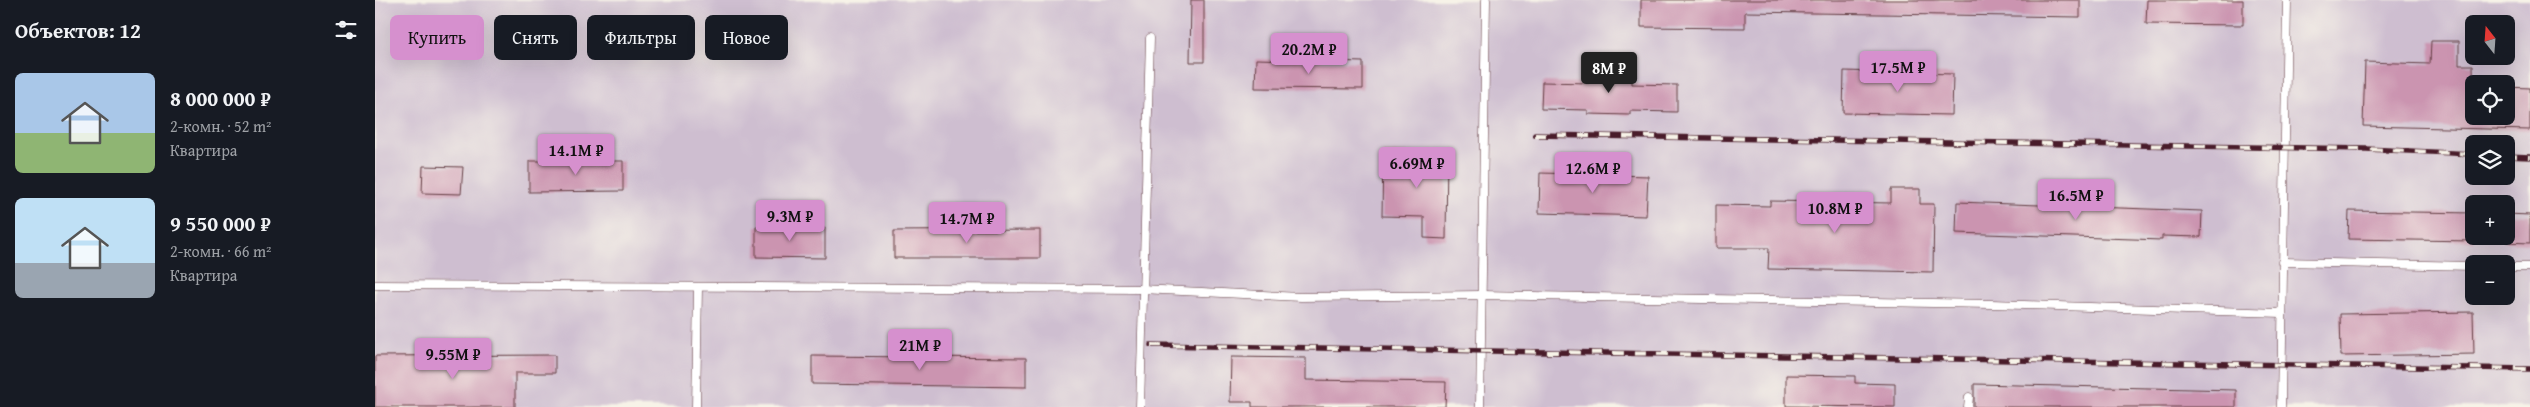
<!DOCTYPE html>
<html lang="ru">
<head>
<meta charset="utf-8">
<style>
  body { margin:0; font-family:"Gentium Book Plus",serif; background:#20242c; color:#f1f3f6; height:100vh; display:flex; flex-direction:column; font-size:19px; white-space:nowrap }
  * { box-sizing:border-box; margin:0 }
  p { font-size:16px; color:#9ea1a6 }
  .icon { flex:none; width:28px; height:28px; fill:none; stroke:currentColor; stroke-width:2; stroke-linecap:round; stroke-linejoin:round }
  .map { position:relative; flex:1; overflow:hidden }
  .sheet { display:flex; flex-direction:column; background:#171b24; width:375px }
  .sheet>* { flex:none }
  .guide { position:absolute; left:15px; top:15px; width:475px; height:45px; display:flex; gap:10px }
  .needle { width:32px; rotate:343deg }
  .buttons { position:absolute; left:2090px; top:15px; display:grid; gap:10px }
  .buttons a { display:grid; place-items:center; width:50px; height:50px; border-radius:8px; background:#171b24; box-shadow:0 5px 20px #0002; font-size:25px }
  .price { position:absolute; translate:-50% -42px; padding:0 11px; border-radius:5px; background:#d690ce; color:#111; font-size:16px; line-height:32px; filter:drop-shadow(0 1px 2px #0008) }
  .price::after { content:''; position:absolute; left:50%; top:30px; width:15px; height:11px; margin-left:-8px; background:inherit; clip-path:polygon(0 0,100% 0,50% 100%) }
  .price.on { background:#222; color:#fff }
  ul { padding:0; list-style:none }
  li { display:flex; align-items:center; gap:15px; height:125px; padding:0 15px }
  li span { display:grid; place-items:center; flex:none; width:140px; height:100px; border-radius:8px; color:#555 }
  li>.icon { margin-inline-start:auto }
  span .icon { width:60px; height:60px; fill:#fffc; stroke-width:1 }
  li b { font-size:21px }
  h2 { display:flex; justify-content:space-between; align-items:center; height:60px; padding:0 15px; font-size:21px }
  .chip { padding:0 18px; border-radius:8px; background:#171b24; box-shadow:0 5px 20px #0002; font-size:18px; line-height:45px }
  .chip.on { background:#d690ce; color:#111 }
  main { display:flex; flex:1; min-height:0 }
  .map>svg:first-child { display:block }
</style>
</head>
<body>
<main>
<section class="sheet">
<h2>Объектов: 12<svg class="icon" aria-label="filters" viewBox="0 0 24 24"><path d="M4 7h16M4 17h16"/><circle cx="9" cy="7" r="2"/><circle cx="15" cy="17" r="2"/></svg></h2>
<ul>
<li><span style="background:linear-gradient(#a9c7e8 60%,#8fb573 0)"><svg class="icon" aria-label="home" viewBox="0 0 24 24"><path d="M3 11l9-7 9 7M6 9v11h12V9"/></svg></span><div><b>8 000 000 ₽</b><p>2-комн. · 52 m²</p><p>Квартира</p></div></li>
<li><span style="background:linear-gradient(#bfe0f5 65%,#9aa5b1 0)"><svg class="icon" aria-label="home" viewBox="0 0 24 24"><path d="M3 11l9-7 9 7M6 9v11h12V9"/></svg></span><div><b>9 550 000 ₽</b><p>2-комн. · 66 m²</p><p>Квартира</p></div></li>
</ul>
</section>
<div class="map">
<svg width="2155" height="407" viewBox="0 0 2155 407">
  <rect width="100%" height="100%" fill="#f7f3e8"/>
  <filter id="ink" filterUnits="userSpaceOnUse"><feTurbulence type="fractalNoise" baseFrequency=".02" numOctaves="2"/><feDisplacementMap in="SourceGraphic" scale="10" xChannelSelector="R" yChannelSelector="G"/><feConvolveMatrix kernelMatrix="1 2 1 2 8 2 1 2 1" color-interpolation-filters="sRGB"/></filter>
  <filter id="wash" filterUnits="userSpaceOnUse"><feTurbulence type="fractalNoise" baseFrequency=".0096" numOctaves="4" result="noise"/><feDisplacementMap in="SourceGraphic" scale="20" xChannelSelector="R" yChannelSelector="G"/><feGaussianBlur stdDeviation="1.12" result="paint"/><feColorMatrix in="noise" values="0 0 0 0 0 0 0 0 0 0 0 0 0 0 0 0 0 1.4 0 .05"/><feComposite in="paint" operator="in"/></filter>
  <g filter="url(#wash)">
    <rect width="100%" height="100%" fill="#f2e2c7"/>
    <path fill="#cebed0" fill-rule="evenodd" d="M0 0H2155V407H0ZM2099 24H2131V56H2099ZM2099 84H2131V116H2099ZM2099 144H2131V176H2099ZM2099 204H2131V236H2099ZM2099 264H2131V296H2099Z"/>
    <g id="blocks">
      <g fill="#cb94b0">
        <path d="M816 0H829V62H815Z"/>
        <path d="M1266 0H1705V17L1370 12V28L1266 27Z"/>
        <path d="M1772 0H1868V25L1771 24Z"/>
        <path d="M2056 41H2084V65H2098L2099 116H2131V87L2155 88V130L1988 126 1990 62 2055 64Z"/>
        <path d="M881 59 988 62V89L880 88Z"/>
        <path d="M1214 67 1257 68V84L1302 85V112L1255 111V115L1213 114V110L1166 109 1167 82 1214 83Z"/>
        <path d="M1469 71 1578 74 1577 115 1468 113Z"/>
        <path d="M1008 152 1072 153 1071 239 1049 238V217L1007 216Z"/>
        <path d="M154 161H248V191L154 192Z"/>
        <path d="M48 166 88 167 86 194 47 193Z"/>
        <path d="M1165 173 1273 176 1271 216 1164 213Z"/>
        <path d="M1516 189H1545V204H1559L1558 272 1393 269 1394 248H1341V205L1395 206V201L1516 203Z"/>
        <path d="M1582 202 1827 211 1826 237 1787 236V240L1581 233Z"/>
        <path d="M1974 211 2099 213V241L1973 239Z"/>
        <path d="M2131 214 2155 215V243L2131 242Z"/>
        <path d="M381 226 450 228V258L381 257Z"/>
        <path d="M665 230V258H519V231Z"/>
        <path d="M2098 312 2099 354 1966 356 1965 314Z"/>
        <path d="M180 355V373H140V407H0V356Z"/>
        <path d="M437 356 651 358V387L437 384Z"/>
        <path d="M856 357 931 358V380L1071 382 1070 407H877V402H855Z"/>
        <path d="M1411 375 1480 376V383L1520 384V407L1411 406Z"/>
        <path d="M1599 384 1861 390V407H1599Z"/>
      </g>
    </g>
  </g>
  <g filter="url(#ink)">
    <use href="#blocks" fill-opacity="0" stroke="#633c42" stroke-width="1"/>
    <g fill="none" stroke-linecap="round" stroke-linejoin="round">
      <g stroke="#633c42" stroke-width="9">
        <g id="service">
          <path d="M1907 262 2099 266"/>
          <path d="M2131 267H2155"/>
          <path d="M0 285 766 289 926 297 1107 295 1616 304 1907 313"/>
          <path d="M321 407 323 288"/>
          <path d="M765 407 775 38"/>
          <path d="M1105 407 1111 0"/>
          <path d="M1593 407 1594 397"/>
          <path d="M1906 407 1912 0"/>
        </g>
      </g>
      <use href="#service" stroke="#fff" stroke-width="8"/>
      <g stroke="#4a1f2b" stroke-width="5.5">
        <g id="rail">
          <path d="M1160 135 1991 149 2099 154"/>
          <path d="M2131 156 2155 157"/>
          <path d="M776 345 2155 369"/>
        </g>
      </g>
      <use href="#rail" stroke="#f7f3e8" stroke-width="4" stroke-dasharray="11" stroke-linecap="butt"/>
    </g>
  </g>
</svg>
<div class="buttons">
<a><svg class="needle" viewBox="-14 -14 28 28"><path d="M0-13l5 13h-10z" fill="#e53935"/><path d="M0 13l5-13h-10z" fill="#9ea1a6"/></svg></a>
<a><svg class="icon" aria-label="locate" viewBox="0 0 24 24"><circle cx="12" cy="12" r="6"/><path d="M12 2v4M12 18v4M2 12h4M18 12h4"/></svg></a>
<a><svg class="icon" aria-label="layers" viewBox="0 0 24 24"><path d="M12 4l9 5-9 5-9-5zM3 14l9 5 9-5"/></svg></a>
<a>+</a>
<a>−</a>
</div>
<b class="price" style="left:934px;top:75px">20.2M ₽</b>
<b class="price" style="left:1523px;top:93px">17.5M ₽</b>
<b class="price on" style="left:1234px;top:94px">8M ₽</b>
<b class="price" style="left:201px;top:176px">14.1M ₽</b>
<b class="price" style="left:1042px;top:189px">6.69M ₽</b>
<b class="price" style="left:1218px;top:194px">12.6M ₽</b>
<b class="price" style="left:1701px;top:221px">16.5M ₽</b>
<b class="price" style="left:1460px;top:234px">10.8M ₽</b>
<b class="price" style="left:415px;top:242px">9.3M ₽</b>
<b class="price" style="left:592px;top:244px">14.7M ₽</b>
<b class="price" style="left:545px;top:371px">21M ₽</b>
<b class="price" style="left:78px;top:380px">9.55M ₽</b>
<div class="guide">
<a class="chip on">Купить</a>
<a class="chip">Снять</a>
<a class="chip">Фильтры</a>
<a class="chip">Новое</a>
</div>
</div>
</main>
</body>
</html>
